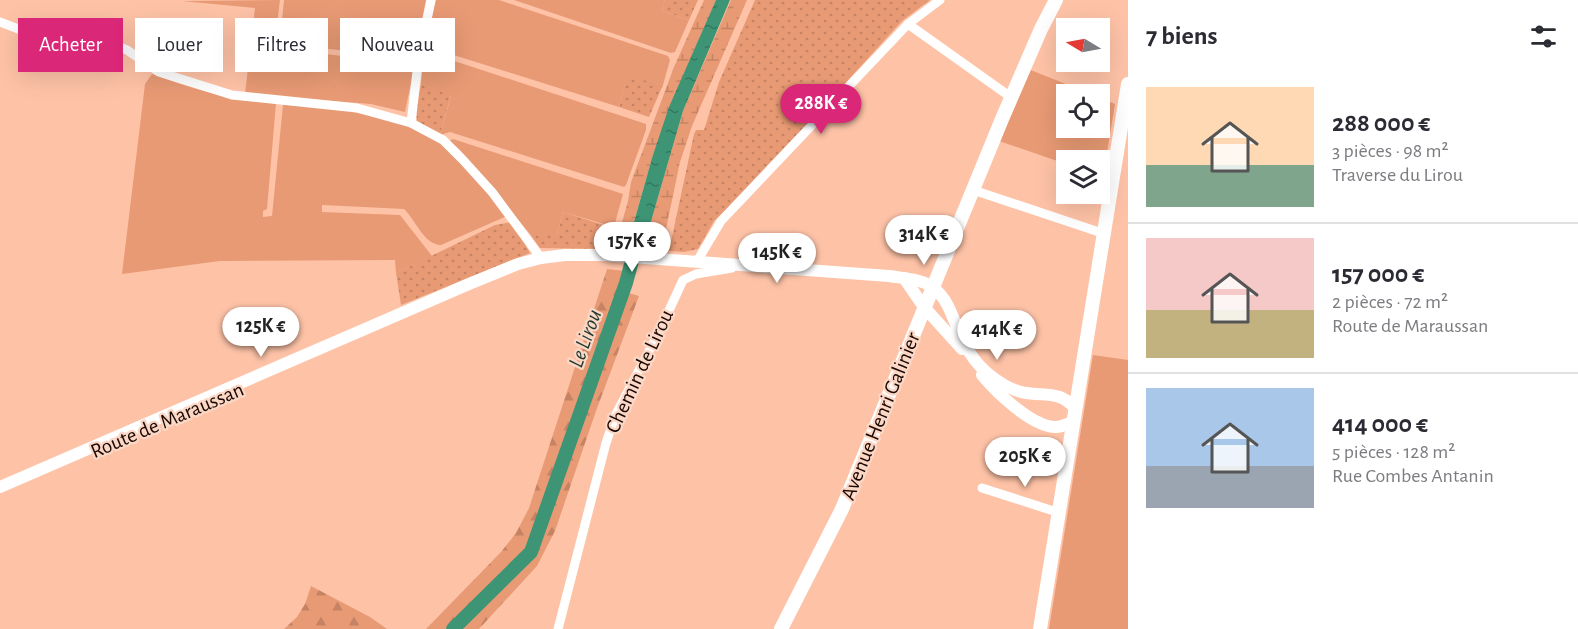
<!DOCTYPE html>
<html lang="fr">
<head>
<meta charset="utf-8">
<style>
  body { margin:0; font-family:"Alegreya Sans",sans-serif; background:#f2f2f3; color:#2b2b33; height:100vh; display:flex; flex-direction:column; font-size:22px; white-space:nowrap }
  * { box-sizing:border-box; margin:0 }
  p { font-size:20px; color:#7c7c81 }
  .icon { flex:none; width:33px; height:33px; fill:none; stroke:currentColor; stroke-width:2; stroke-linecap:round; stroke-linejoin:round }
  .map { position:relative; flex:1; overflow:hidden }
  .details { display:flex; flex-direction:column; background:#fff; width:450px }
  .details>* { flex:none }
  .top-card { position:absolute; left:18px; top:18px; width:570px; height:54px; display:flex; gap:12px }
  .needle { width:39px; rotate:280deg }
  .buttons { position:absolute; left:1056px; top:18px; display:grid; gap:12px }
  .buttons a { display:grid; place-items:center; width:54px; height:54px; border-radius:0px; background:#fff; box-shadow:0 6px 24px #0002; font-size:30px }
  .price { position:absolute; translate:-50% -51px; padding:0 14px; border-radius:21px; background:#fff; color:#222; font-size:20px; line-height:39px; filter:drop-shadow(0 2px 3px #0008) }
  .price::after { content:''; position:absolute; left:50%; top:36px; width:18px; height:14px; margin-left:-9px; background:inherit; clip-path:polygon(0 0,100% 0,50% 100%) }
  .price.active { background:#db2777; color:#fff }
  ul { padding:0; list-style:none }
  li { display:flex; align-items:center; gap:18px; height:150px; padding:0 18px }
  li+li { border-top:2px solid #e1e1e2 }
  li span { display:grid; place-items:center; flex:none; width:168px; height:120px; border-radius:0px; color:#555 }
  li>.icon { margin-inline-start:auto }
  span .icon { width:72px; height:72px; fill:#fffc; stroke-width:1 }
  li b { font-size:26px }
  h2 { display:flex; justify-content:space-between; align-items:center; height:72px; padding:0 18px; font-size:26px }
  .chip { padding:0 21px; border-radius:0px; background:#fff; box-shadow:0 6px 24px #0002; font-size:21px; line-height:54px }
  .chip.active { background:#db2777; color:#fff }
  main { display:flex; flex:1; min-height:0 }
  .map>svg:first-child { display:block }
</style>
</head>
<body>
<main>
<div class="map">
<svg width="1128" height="629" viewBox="0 0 1128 629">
  <defs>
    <pattern id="grass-dots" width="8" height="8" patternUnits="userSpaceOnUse" patternTransform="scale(1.5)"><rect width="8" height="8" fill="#e89a74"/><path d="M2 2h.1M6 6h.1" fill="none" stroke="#c68363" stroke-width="1.8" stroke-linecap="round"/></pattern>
    <pattern id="forest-firs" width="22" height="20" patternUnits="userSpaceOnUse" patternTransform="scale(1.5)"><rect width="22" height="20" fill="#e89a74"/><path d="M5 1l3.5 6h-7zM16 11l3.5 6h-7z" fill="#c68363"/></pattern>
    <pattern id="wetland-marsh" width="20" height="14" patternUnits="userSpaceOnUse" patternTransform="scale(1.5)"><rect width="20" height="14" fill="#e89a74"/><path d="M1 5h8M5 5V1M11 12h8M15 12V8" fill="none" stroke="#c68363"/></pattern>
    <pattern id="water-ripples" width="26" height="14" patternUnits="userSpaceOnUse" patternTransform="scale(1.5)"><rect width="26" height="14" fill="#3e9575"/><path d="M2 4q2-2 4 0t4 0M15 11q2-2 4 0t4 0" fill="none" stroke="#33785e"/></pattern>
  </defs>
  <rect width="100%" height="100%" fill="#fec3a7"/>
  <g fill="url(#grass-dots)">
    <path d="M665 0H698L689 20 662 11Z"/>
    <path d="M755 0H930L902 21 757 180 714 221 698 249 684 252 669 251 694 134 696 130H704L719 82Z"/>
    <path d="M627 75 663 85 649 117 619 107Z"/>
    <path d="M421 84 451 95 440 135 417 121 416 108Z"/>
    <path d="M563 212 616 229 610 249 540 248 530 234H557Z"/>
    <path d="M512 222 530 253 401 305 396 273 495 225Z"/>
  </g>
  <g fill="url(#forest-firs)">
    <path d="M607 269 625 271 584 394 591 396 629 293 639 296 596 411 555 531 537 566 479 629H426L501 552 516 533 529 508Z"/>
    <path d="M311 586 370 617 387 629H284L297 617 305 604Z"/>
  </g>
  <g fill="url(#wetland-marsh)">
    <path d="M704 0H716L652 158 625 253 614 251 628 201 631 182 674 67Z"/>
    <path d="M731 0H747L692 126 680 162 661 253 641 256 683 111Z"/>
  </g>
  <g fill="#e89a74">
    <path d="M280 0 274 48 410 64 413 73 405 112 371 104 245 94 255 8 182 1Z"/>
    <path d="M284 0H426L414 58 282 44 280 40Z"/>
    <path d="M436 0H499L668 56 670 60 663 85 627 76 619 107 425 46Z"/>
    <path d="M514 0H665L662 11 689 20 675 52 671 53Z"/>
    <path d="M424 51 646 124V130L626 185 624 187 450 132 440 135 451 96 421 84Z"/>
    <path d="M1028 69 1091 94H1066V128H1100V98L1115 104 1103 177 1100 176V160H1066V164L999 141Z"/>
    <path d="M152 74C193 90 233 100 276 103L267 209 263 211V217L272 216 283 105H287L332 107 404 124 443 144 487 190 507 216 441 245C424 245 415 219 404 209L322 205V212L400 215 432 256 396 273 395 260 220 261 122 274 145 84Z"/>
    <path d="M453 139 623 194 614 227 563 212 557 234H530L459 149 449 141Z"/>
    <path d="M1093 355 1128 360V629H1049Z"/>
  </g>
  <path fill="url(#water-ripples)" d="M716 0H730L683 111 641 256 625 254 652 158 669 107Z"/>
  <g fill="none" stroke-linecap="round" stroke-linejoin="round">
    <path stroke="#3e9575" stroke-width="14" d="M453 629 531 552 626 283 636 246"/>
    <g stroke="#fff" stroke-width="9">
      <path d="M431 0 418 63 411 123 443 140 463 160 492 192 541 258"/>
      <path d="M0 22 26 32 107 42 127 50 159 72 232 95 357 108 411 123"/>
      <path d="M908 24 1012 98"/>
      <path d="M973 190 1105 234"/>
      <path d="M696 263 721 221 908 24 940 0"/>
      <path d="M982 488 1060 513"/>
      <path d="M558 629 606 443 616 414 660 330 683 280 696 274 732 268"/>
    </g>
    <g stroke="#fff" stroke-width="12">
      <path d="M904 278 924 307 962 349"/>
      <path d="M982 375C996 392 1032 427 1056 427 1062 427 1069 423 1074 421"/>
      <path d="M0 487 469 284 518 264 541 258 565 255H604L889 276C901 278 913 278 925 283 950 294 952 321 964 342 969 353 977 364 986 372 996 381 1012 391 1026 393 1048 396 1060 391 1076 409"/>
    </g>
    <g stroke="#fff" stroke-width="14">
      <path d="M781 629 842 509 1002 119 1041 29 1056 0"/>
      <path d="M1040 629 1128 84"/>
    </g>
  </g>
  <g text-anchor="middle" stroke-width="4.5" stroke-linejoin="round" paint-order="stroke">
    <g font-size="21" fill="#1a0701" stroke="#fbd7c6">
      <text transform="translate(639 371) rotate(-65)" y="7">Chemin de Lirou</text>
      <text transform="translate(880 416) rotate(-68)" y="7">Avenue Henri Galinier</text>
      <text transform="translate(167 420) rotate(-23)" y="7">Route de Maraussan</text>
    </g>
    <g font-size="22" font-style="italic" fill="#1e382e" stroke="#fbd7c6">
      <text transform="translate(584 338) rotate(-70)" y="8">Le Lirou</text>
    </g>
  </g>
</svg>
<div class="buttons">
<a><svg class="needle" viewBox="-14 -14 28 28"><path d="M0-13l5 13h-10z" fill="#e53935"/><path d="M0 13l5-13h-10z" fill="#7c7c81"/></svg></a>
<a><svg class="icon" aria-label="locate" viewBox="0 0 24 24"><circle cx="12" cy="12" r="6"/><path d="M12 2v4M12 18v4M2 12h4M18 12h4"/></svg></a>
<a><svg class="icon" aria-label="layers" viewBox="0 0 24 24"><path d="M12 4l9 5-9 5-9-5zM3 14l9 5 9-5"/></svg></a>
</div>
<b class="price active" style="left:821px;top:135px">288K €</b>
<b class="price" style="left:924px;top:266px">314K €</b>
<b class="price" style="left:632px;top:273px">157K €</b>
<b class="price" style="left:777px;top:284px">145K €</b>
<b class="price" style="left:261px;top:358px">125K €</b>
<b class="price" style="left:997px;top:361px">414K €</b>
<b class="price" style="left:1025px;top:488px">205K €</b>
<div class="top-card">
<a class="chip active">Acheter</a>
<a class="chip">Louer</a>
<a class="chip">Filtres</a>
<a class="chip">Nouveau</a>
</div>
</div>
<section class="details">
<h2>7 biens<svg class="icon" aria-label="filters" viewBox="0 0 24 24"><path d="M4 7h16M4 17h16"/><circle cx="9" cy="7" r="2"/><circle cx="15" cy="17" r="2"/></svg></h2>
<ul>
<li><span style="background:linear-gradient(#ffd9b3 65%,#7fa58c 0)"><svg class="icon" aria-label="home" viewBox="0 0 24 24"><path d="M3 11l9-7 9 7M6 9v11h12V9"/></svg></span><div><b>288 000 €</b><p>3 pièces · 98 m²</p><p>Traverse du Lirou</p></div></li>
<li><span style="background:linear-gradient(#f6c9c9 60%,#c2b280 0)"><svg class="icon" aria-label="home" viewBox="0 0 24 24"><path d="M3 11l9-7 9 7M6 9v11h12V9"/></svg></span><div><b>157 000 €</b><p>2 pièces · 72 m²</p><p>Route de Maraussan</p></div></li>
<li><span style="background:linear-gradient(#a9c7e8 65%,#9aa5b1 0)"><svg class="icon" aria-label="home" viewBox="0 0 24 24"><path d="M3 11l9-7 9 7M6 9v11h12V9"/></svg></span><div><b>414 000 €</b><p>5 pièces · 128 m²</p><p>Rue Combes Antanin</p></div></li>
</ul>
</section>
</main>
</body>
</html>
